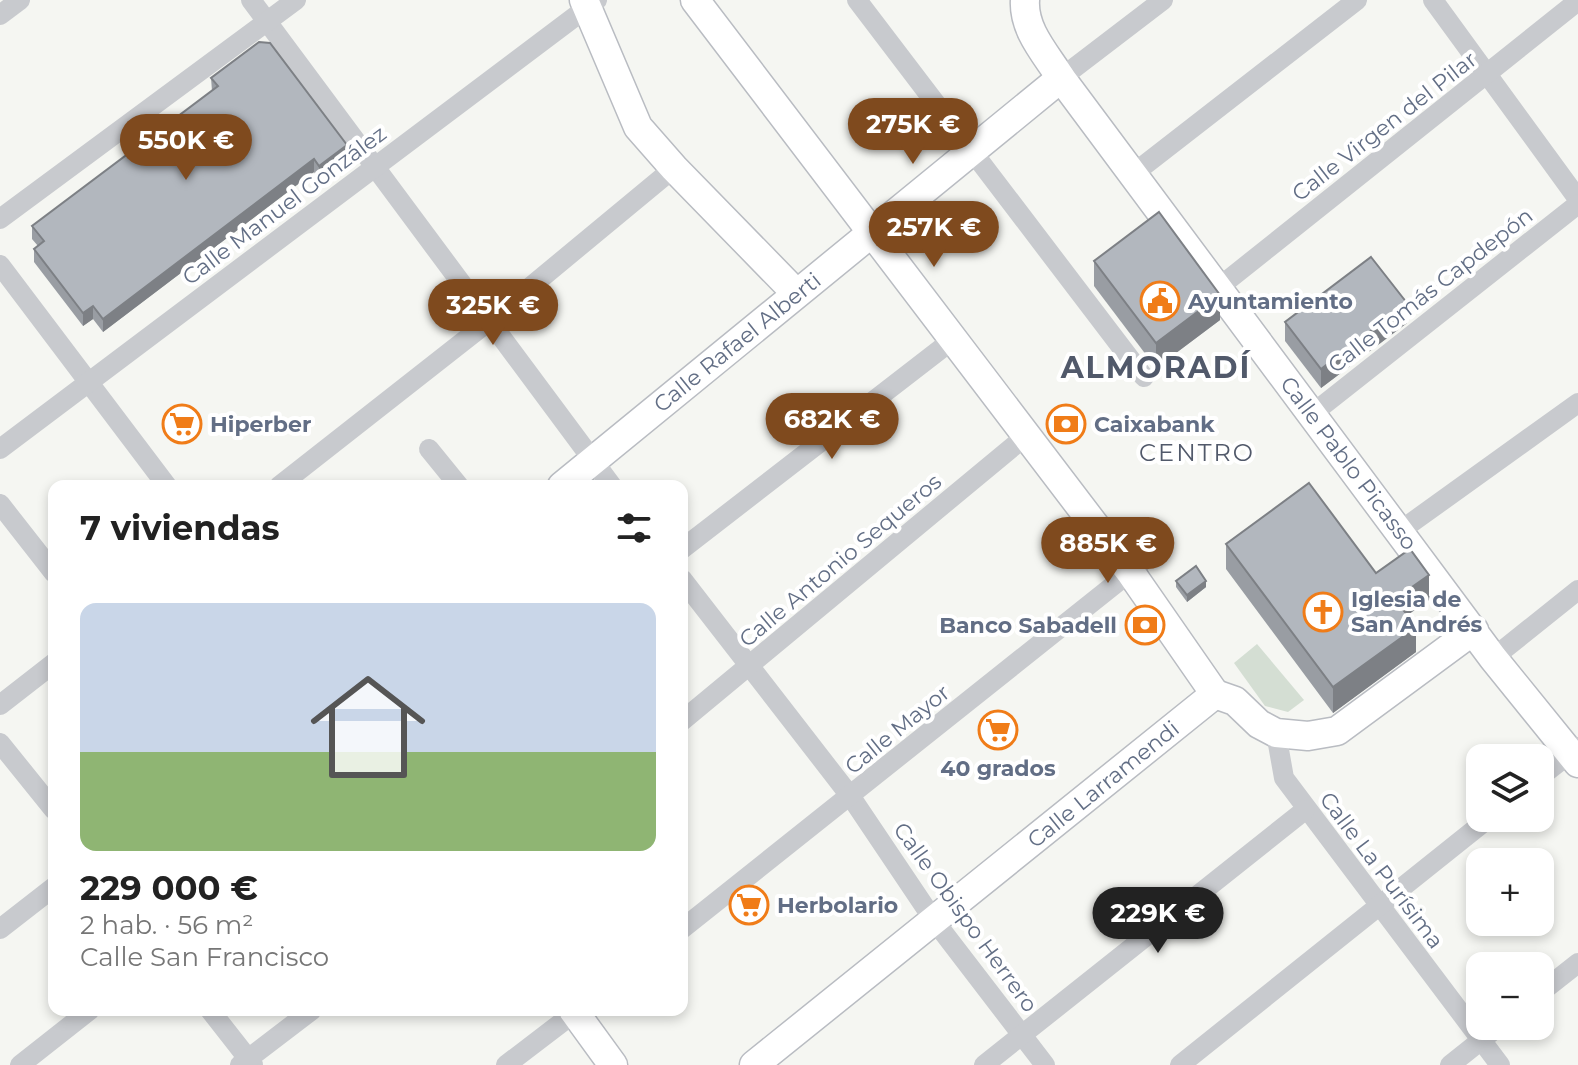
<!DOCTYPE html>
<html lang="es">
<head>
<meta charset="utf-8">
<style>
  body { margin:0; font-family:Montserrat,sans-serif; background:#f2f2f2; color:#222; height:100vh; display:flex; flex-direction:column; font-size:30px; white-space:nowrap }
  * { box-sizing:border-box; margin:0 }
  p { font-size:26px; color:#767676 }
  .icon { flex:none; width:44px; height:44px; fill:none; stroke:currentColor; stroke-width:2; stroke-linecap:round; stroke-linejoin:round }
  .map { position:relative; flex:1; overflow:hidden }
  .sheet { position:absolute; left:48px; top:480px; width:640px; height:536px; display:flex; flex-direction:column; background:#fff; border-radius:16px; box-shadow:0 4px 12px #0003 }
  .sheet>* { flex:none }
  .tools { position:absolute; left:1466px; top:744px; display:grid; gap:16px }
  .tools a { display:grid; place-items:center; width:88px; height:88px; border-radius:16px; background:#fff; box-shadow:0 4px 12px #0003; font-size:40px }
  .price { position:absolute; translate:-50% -68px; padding:0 18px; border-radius:28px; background:#7f4a1e; color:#fff; font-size:26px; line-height:52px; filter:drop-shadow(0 2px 4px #0008) }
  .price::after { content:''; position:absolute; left:50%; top:48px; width:24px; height:18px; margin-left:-12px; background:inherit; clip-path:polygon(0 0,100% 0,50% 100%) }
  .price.on { background:#222; color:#fff }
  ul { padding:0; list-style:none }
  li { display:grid; align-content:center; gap:16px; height:424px; padding:0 32px }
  li span { display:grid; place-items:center; height:248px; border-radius:16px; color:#555 }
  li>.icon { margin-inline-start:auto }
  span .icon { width:144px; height:144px; fill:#fffc; stroke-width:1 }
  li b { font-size:34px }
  h2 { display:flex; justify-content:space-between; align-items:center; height:96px; padding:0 32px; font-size:34px }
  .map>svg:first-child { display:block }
</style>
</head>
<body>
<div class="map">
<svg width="1578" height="1065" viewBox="0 0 1578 1065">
  <rect width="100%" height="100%" fill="#f5f6f2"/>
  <path fill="#d4ded3" d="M1257 644 1304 700 1288 712 1265 706 1234 663Z"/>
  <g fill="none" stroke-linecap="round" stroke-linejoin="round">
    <g stroke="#b9bcc2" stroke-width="31">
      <g id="secondary">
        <path d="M584 0 638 127 674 168 796 293"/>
        <path d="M695 0 1131 573 1215 694"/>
        <path d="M1025 0C1023 30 1046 54 1061 78L1493 658 1578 763"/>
        <path d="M562 486 1061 78"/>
        <path d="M1215 694 1235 701 1259 724 1276 733 1308 736 1337 731 1474 630"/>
        <path d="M573 1010 613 1065"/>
        <path d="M754 1065 1215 694"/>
      </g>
    </g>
    <g stroke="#c8cace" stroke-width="20">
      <path d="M251 0 612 486"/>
      <path d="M857 0 1144 377"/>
      <path d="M1433 0 1578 199"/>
      <path d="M0 15 20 0"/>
      <path d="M1061 78 1163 0"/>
      <path d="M1133 174 1357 0"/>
      <path d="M0 219 296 0"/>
      <path d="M0 265 167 486"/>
      <path d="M1218 288 1578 1"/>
      <path d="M1312 414 1578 204"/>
      <path d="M0 449 597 0"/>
      <path d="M429 449 459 486"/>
      <path d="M279 486 488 322 674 168"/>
      <path d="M0 504 54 573"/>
      <path d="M1400 531 1578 403"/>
      <path d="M682 549 955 338"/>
      <path d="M682 579 851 797 933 919 1045 1065"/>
      <path d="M1493 658 1578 590"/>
      <path d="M0 705 54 663"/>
      <path d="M682 721 1027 435"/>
      <path d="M1276 733 1284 778 1500 1065"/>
      <path d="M0 743 54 810"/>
      <path d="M1540 777 1578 747"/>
      <path d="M0 929 54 887"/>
      <path d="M682 929 1139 565"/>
      <path d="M1540 993 1578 963"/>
      <path d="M210 1010 253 1065"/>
      <path d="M20 1065 90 1010"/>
      <path d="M240 1065 312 1010"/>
      <path d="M506 1065 578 1010"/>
      <path d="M984 1065 1305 810"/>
      <path d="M1180 1065 1489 818"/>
      <path d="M1450 1065 1499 1026"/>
    </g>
    <use href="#secondary" stroke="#fff" stroke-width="28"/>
  </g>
  <g fill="#999da3">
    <path d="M211 78 347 158 319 179 314 172 103 332 93 319 83 326 34 262V249L38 246 32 239V226L212 91Z"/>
    <path d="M1094 261 1220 320 1156 368 1094 286Z"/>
    <path d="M1285 322 1407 323 1321 388 1285 341Z"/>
    <path d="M1226 544 1376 573 1429 600 1407 615 1416 652 1333 713 1226 569Z"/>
    <path d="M1176 581 1206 587 1187 602 1176 587Z"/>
  </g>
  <g fill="#7d8085">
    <path d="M347 145V158L319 179V166Z"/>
    <path d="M314 159V172L103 332V319Z"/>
    <path d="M1220 295V320L1156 368V343Z"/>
    <path d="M1407 303V323L1321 388V369Z"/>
    <path d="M93 306V319L83 326V313Z"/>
    <path d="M1429 575V600L1395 624V599Z"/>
    <path d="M1206 581V587L1187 602V595Z"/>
    <path d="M1416 627V652L1333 713V687Z"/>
  </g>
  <g fill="#b2b7be" stroke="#7d8085" stroke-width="2">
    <path d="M259 42 270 43 347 145 319 166 314 159 103 319 93 306 83 313 34 249 44 241 32 226 218 86 211 78Z"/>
    <path d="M1159 212 1220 295 1156 343 1094 261Z"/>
    <path d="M1371 257 1407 303 1321 369 1285 322Z"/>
    <path d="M1309 483 1376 573 1410 549 1429 575 1395 599 1416 627 1333 687 1226 544Z"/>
    <path d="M1196 566 1206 581 1187 595 1176 581Z"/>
  </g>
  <defs>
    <g id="civic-ring" transform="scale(2)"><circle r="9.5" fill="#fff" stroke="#f07c18" stroke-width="1.5"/><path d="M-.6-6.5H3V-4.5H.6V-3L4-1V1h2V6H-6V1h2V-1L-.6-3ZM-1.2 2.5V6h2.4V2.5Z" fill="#f07c18"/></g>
    <g id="supermarket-ring" transform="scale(2)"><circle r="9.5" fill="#fff" stroke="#f07c18" stroke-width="1.5"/><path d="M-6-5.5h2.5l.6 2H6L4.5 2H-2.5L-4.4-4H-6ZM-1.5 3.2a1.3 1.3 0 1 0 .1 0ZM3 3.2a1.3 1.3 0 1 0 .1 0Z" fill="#f07c18"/></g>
    <g id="bank-ring" transform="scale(2)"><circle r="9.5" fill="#fff" stroke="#f07c18" stroke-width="1.5"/><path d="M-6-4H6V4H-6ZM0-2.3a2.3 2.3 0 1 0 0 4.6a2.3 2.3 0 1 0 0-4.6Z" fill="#f07c18"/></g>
    <g id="church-ring" transform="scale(2)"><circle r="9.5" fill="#fff" stroke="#f07c18" stroke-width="1.5"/><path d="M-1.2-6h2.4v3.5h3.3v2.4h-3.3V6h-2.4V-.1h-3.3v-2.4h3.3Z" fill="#f07c18"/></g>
  </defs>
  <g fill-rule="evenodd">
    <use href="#civic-ring" x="1160" y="301"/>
    <use href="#supermarket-ring" x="182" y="424"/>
    <use href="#bank-ring" x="1066" y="424"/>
    <use href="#church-ring" x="1323" y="612"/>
    <use href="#bank-ring" x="1145" y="625"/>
    <use href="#supermarket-ring" x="998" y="730"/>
    <use href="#supermarket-ring" x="749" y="905"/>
  </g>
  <g text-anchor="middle" stroke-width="8" stroke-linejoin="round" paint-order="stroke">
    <g font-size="22" fill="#626e85" stroke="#fff">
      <text transform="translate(1384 126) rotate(-38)" y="8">Calle Virgen del Pilar</text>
      <text transform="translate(284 205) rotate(-37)" y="8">Calle Manuel González</text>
      <text transform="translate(1430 290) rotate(-38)" y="8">Calle Tomás Capdepón</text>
      <text transform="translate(737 342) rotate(-39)" y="8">Calle Rafael Alberti</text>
      <text transform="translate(1349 463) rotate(53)" y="8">Calle Pablo Picasso</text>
      <text transform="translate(840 560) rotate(-40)" y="8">Calle Antonio Sequeros</text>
      <text transform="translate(897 729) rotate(-39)" y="8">Calle Mayor</text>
      <text transform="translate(1103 784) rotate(-39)" y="8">Calle Larramendi</text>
      <text transform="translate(1382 870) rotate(53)" y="8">Calle La Purísima</text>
      <text transform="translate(966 917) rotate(54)" y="8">Calle Obispo Herrero</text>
    </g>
    <g font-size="22" font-weight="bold" fill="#626e85" stroke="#fff" text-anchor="start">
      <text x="1188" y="309">Ayuntamiento</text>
      <text x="210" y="432">Hiperber</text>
      <text x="1094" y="432">Caixabank</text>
      <text x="1351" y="607">Iglesia de<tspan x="1351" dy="25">San Andrés</tspan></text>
      <text x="1117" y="633" text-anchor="end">Banco Sabadell</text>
      <text x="998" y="776" text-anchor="middle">40 grados</text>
      <text x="777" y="913">Herbolario</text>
    </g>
    <g font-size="24" letter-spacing="2" fill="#51596a" stroke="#fff">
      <text x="1197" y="461">CENTRO</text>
    </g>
    <g font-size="30" font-weight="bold" letter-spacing="2" fill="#51596a" stroke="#fff">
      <text x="1156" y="378">ALMORADÍ</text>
    </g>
  </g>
</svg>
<div class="tools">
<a><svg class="icon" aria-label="layers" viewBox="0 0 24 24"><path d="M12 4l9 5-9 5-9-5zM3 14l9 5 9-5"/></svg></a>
<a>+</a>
<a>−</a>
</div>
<b class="price" style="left:913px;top:166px">275K €</b>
<b class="price" style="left:186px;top:182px">550K €</b>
<b class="price" style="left:934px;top:269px">257K €</b>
<b class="price" style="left:493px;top:347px">325K €</b>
<b class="price" style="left:832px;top:461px">682K €</b>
<b class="price" style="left:1108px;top:585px">885K €</b>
<b class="price on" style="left:1158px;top:955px">229K €</b>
<section class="sheet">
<h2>7 viviendas<svg class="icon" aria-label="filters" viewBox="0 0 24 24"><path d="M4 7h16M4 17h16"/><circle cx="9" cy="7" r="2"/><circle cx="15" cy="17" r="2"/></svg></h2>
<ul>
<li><span style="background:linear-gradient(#c9d6e8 60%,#8fb573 0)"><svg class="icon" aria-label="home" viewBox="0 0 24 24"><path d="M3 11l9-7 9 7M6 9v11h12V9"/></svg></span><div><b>229 000 €</b><p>2 hab. · 56 m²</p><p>Calle San Francisco</p></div></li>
</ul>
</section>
</div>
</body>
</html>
